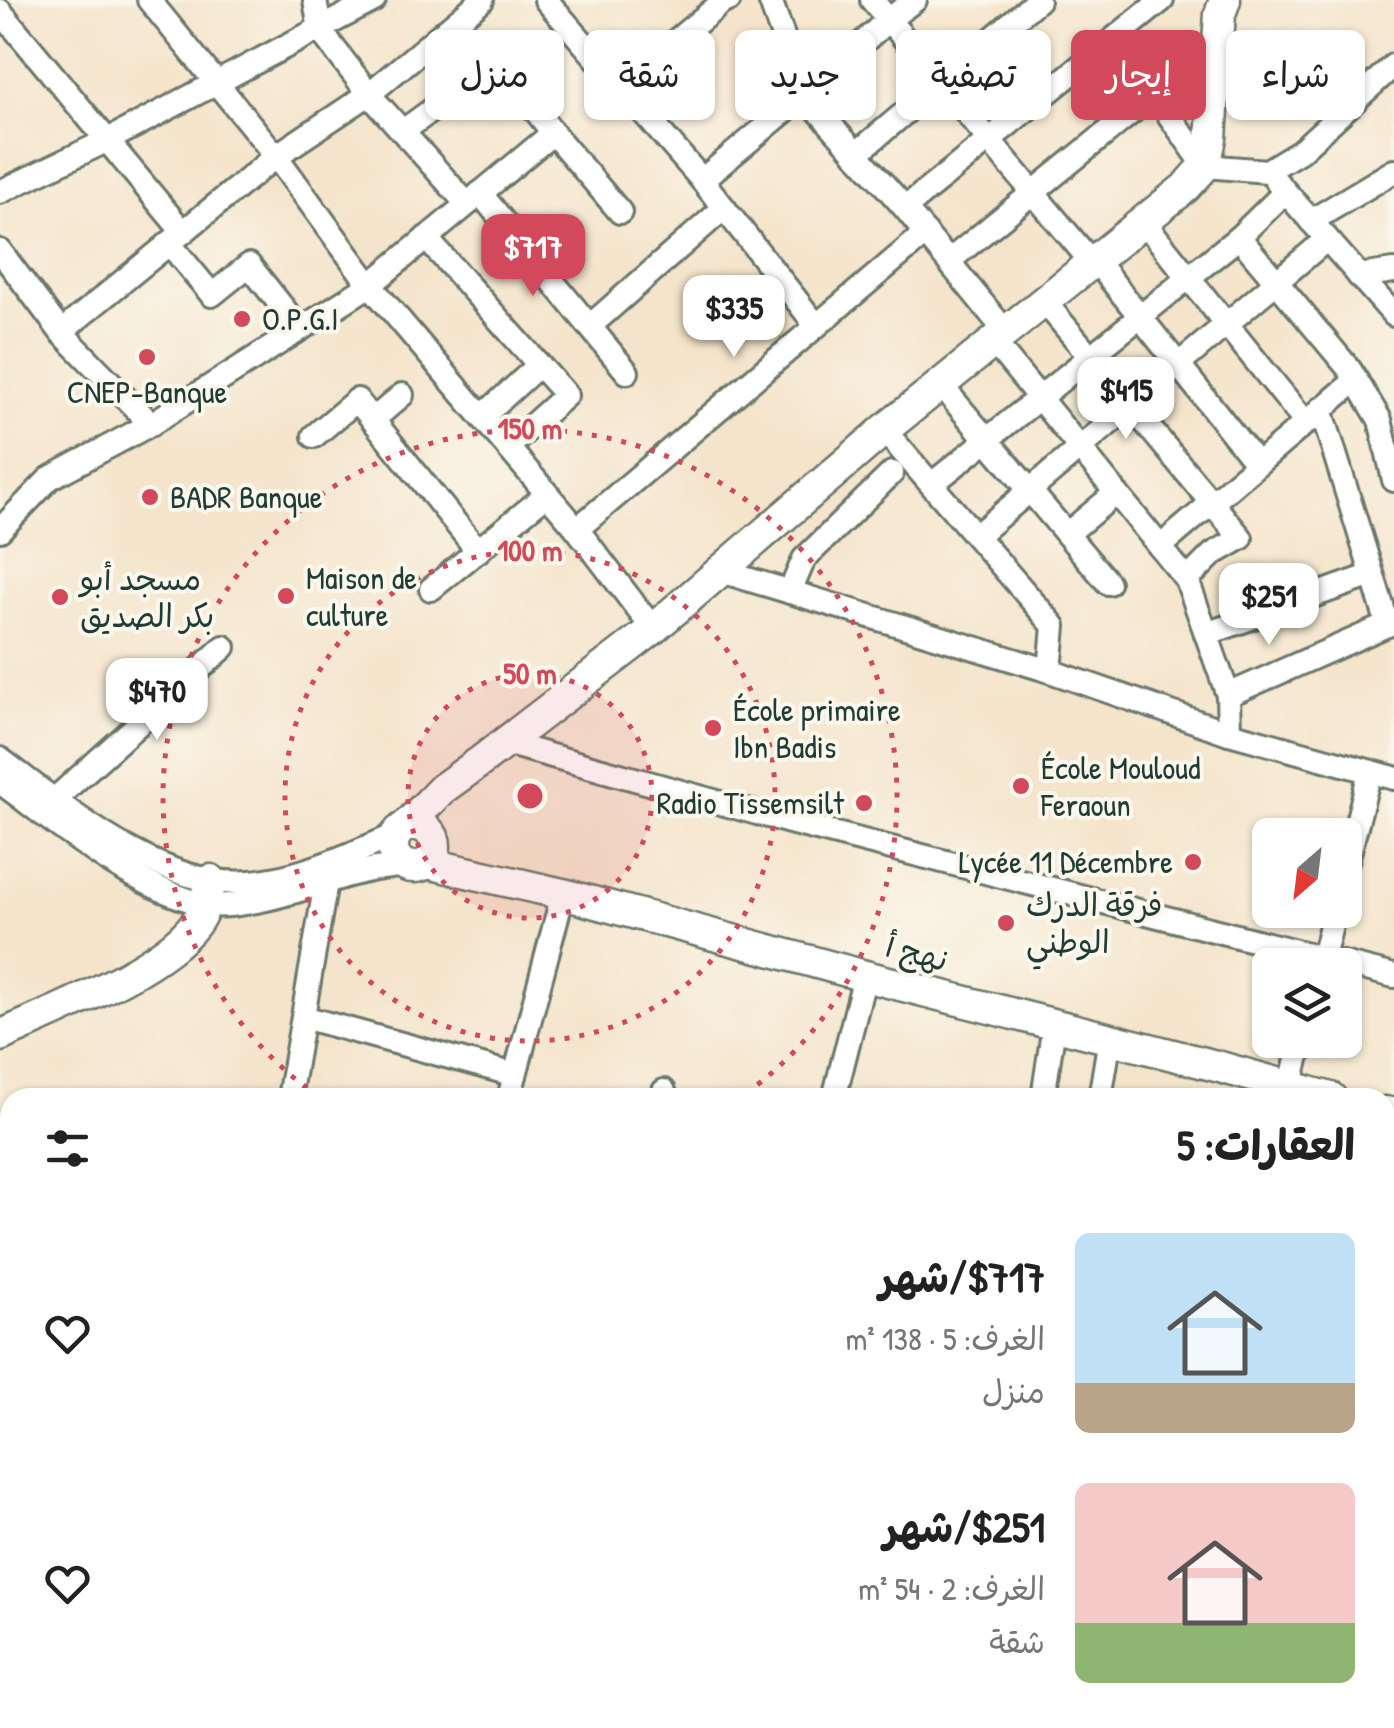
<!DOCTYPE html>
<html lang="ar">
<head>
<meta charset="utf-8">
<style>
  body { margin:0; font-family:"Patrick Hand","Playpen Sans Arabic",sans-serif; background:#f6f6f6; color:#222; direction:rtl; height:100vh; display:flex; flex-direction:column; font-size:38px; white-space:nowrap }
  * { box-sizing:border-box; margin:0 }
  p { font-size:32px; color:#767676 }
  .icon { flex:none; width:55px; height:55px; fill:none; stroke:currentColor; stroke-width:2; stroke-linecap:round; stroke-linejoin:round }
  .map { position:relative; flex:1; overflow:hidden; direction:ltr }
  .panel { position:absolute; left:0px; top:1088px; width:1395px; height:642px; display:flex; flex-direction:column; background:#fff; border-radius:30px 30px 0 0; box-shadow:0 2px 8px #0004; direction:rtl }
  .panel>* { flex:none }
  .hud { position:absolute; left:30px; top:30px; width:1335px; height:90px; direction:rtl; display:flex; gap:20px }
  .needle { width:65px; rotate:208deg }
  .tools { position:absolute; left:1252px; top:818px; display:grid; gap:20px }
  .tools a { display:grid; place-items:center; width:110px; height:110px; border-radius:15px; background:#fff; box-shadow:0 2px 8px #0004; font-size:50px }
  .price { position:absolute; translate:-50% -85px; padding:0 22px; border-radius:20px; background:#fff; color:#222; font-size:32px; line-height:65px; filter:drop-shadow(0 2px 5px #0008) }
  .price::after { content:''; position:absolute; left:50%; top:60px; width:30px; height:22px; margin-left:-15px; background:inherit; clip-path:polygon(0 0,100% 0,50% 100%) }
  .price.on { background:#d1495b; color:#fff }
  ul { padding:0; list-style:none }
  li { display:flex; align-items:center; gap:30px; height:250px; padding:0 40px }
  li span { display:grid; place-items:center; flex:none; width:280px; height:200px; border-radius:15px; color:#555 }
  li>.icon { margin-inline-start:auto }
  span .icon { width:120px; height:120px; fill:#fffc; stroke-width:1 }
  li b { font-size:42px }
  h2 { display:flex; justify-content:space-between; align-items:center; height:120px; padding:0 40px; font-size:42px }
  .chip { padding:0 35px; border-radius:15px; background:#fff; box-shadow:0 2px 8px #0004; font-size:35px; line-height:90px }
  .chip.on { background:#d1495b; color:#fff }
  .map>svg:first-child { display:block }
</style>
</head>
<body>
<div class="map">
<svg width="1394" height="1728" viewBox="0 0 1394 1728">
  <rect width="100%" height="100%" fill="#fbf7ec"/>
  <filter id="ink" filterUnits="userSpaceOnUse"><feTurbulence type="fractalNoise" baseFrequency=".01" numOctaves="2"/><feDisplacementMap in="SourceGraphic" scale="20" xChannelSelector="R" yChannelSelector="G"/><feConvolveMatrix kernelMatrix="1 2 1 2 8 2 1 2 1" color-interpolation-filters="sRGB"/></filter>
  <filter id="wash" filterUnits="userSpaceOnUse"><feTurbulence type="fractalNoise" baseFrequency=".0048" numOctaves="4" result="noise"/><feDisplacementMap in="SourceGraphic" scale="40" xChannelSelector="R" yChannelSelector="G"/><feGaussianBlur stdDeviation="2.25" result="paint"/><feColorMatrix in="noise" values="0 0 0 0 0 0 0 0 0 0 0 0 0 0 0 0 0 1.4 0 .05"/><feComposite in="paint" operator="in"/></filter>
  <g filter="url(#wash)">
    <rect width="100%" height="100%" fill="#f4e4cb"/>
  </g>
  <g filter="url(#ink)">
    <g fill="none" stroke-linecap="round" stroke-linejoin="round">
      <g stroke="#6a7769" stroke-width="28">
        <g id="minor">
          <path d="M149 0 276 156 370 285 577 529 653 629"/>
          <path d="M315 0 320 30 369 94 467 204"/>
          <path d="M546 0 702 180 816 325"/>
          <path d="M770 0 804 95 905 208 1005 331"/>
          <path d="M872 0 1093 264"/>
          <path d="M0 11 183 232"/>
          <path d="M1107 45 1154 94 1205 166 1267 171 1300 151 1394 65"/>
          <path d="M621 86 724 1 729 0"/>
          <path d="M403 131 498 62 553 133 620 212"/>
          <path d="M856 154 1038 0"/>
          <path d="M702 180 804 95 888 20 915 0"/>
          <path d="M1276 181 1394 315"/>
          <path d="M0 192 106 141 374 0"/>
          <path d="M480 193 627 372"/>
          <path d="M905 208 1162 0"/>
          <path d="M1311 221 1394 171"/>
          <path d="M1144 222 1306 423"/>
          <path d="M1239 237 1350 370 1380 420 1394 480"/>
          <path d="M426 238 566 395 508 447"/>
          <path d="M169 243 212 295 249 265 300 329"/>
          <path d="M0 251 61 332 151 424"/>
          <path d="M949 261 1154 94"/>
          <path d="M1096 261 1257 464"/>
          <path d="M1359 276 1394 271"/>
          <path d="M1044 301 1241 538 1213 554 1187 580"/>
          <path d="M590 326 724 208"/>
          <path d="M61 332 276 156 369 94 482 0"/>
          <path d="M993 341 1187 580 1228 695"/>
          <path d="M940 384 1108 583"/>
          <path d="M1321 409 1388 625"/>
          <path d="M482 417 539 365"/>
          <path d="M373 420 402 395"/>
          <path d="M884 430 1054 626 1050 671"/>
          <path d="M314 436 357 400 478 551"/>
          <path d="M932 484 1239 237 1285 192"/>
          <path d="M577 529 926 233"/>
          <path d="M0 530 50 478 151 424 370 285 553 133"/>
          <path d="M1067 534 1116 493"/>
          <path d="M976 536 1327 239"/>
          <path d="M1160 547 1356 380"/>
          <path d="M721 571 1050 671 1229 733 1394 778"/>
          <path d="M431 589 547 494"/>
          <path d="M790 592 804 559 892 473"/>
          <path d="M1206 634 1372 575"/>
          <path d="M1229 733 1228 695 1394 622"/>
          <path d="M505 743 793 823 1394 976"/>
          <path d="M0 759C67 809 161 890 250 882 301 878 350 854 396 835"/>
          <path d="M0 782C60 826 130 887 204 904 223 908 247 903 266 899 314 889 358 866 408 866"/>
          <path d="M54 800 224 647"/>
          <path d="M1345 869 1370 772"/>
          <path d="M1321 965 1335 910"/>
          <path d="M303 1017 515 1075"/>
          <path d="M1290 1087 1302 1040"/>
          <path d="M289 1098 326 882"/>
          <path d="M509 1098 563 894"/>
          <path d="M662 1098 664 1091"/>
          <path d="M834 1098 865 976"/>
          <path d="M1043 1098 1054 1025"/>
          <path d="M1100 1098 1110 1038"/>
          <path d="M0 1245 10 1249"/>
          <path d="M1385 1267 1394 1269"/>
          <path d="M1385 1357 1394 1359"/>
          <path d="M1385 1448 1394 1451"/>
          <path d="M0 1492 10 1500"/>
          <path d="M1385 1544 1394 1546"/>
          <path d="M1385 1647 1394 1649"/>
          <path d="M1385 1668 1394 1671"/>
          <path d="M243 1720 271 1728"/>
          <path d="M468 1720 491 1728"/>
          <path d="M778 1720 805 1728"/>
          <path d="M66 1728 71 1720"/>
          <path d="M167 1728 170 1720"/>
          <path d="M349 1728 350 1720"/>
          <path d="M633 1728 634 1720"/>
          <path d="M753 1728 755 1720"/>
          <path d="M900 1728 902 1720"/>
          <path d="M918 1728 920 1720"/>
          <path d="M1151 1728 1153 1720"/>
        </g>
      </g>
      <g stroke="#6a7769" stroke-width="35">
        <g id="major">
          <circle cx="414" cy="846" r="21"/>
          <path d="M405 827 442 789 481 761 653 629 884 430 1186 187 1205 166 1211 138 1220 14 1225 0"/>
          <path d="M427 863 563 894 865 976 1220 1067 1331 1098"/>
          <path d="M0 1036C54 1011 161 970 195 924 205 911 208 895 211 880"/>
          <path d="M1385 1112 1394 1114"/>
        </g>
      </g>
      <use href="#minor" stroke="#fff" stroke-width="22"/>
      <use href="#major" stroke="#fff" stroke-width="30"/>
    </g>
  </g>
  <circle cx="530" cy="796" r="122" fill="#d1495b" fill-opacity=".12"/>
  <g fill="none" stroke="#d1495b" stroke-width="5" stroke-dasharray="5 10">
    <circle cx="530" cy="796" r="122"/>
    <circle cx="530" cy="796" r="245"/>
    <path d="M319 1097A367 367 0 1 1 741 1097"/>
  </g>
  <g fill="#d1495b" stroke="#fbf7ec" stroke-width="4">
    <circle cx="242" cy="319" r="10"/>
    <circle cx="147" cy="357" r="10"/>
    <circle cx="150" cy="497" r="10"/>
    <circle cx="286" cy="596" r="10"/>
    <circle cx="60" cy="597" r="10"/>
    <circle cx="713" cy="728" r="10"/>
    <circle cx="1021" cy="786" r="10"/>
    <circle cx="864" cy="803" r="10"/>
    <circle cx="1193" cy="862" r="10"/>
    <circle cx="1006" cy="923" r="10"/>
  </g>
  <g text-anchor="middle" stroke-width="8" stroke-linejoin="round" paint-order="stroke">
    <g font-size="32" fill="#1f3d34" stroke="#fbf7ec" text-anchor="start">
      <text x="262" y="330">O.P.G.I</text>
      <text x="147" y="403" text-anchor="middle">CNEP-Banque</text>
      <text x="170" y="508">BADR Banque</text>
      <text x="306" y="589">Maison de<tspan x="306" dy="37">culture</tspan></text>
      <text x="80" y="590">مسجد أبو<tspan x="80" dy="37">بكر الصديق</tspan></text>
      <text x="733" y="721">École primaire<tspan x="733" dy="37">Ibn Badis</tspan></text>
      <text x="1041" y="779">École Mouloud<tspan x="1041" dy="37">Feraoun</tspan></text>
      <text x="844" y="814" text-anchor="end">Radio Tissemsilt</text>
      <text x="1173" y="873" text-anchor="end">Lycée 11 Décembre</text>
      <text x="1026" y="916">فرقة الدرك<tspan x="1026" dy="37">الوطني</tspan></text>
    </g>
    <g font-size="32" fill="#1f3d34" stroke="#fbf7ec">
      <text transform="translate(917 953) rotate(15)" y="11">نهج أ</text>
    </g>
  </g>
  <circle cx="530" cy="796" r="15" fill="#d1495b" stroke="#fbf7ec" stroke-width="5"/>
  <g font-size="30" text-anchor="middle" font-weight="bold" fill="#d1495b" stroke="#fbf7ec" stroke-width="8" stroke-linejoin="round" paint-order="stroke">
    <text x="530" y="439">150 m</text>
    <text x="530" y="561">100 m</text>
    <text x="530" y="684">50 m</text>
  </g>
</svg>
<div class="tools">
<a><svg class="needle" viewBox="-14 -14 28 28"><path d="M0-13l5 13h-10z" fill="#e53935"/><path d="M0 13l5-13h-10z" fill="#767676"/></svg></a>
<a><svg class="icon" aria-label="layers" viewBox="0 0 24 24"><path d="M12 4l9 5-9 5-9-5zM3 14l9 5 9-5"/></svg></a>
</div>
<b class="price on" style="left:533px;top:299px">$717</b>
<b class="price" style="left:734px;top:360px">$335</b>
<b class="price" style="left:1126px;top:442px">$415</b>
<b class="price" style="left:1269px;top:648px">$251</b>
<b class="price" style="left:157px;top:743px">$470</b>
<div class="hud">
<a class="chip">شراء</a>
<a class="chip on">إيجار</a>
<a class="chip">تصفية</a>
<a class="chip">جديد</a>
<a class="chip">شقة</a>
<a class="chip">منزل</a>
</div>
<section class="panel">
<h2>العقارات: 5<svg class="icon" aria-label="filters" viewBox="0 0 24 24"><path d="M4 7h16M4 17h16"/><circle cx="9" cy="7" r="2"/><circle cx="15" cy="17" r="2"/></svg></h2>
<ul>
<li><span style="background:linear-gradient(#bfe0f5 75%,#b9a48a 0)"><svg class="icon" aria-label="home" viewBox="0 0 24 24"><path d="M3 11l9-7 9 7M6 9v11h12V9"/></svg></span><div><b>$717/شهر</b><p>الغرف: 5 · 138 m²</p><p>منزل</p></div><svg class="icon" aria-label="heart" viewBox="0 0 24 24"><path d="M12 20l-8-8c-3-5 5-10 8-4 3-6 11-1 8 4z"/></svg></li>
<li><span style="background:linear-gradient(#f6c9c9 70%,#8fb573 0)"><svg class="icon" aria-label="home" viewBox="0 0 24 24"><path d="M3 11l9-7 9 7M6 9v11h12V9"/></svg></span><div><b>$251/شهر</b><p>الغرف: 2 · 54 m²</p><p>شقة</p></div><svg class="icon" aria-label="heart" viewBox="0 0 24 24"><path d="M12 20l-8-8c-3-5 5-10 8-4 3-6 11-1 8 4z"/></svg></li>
</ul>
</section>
</div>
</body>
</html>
